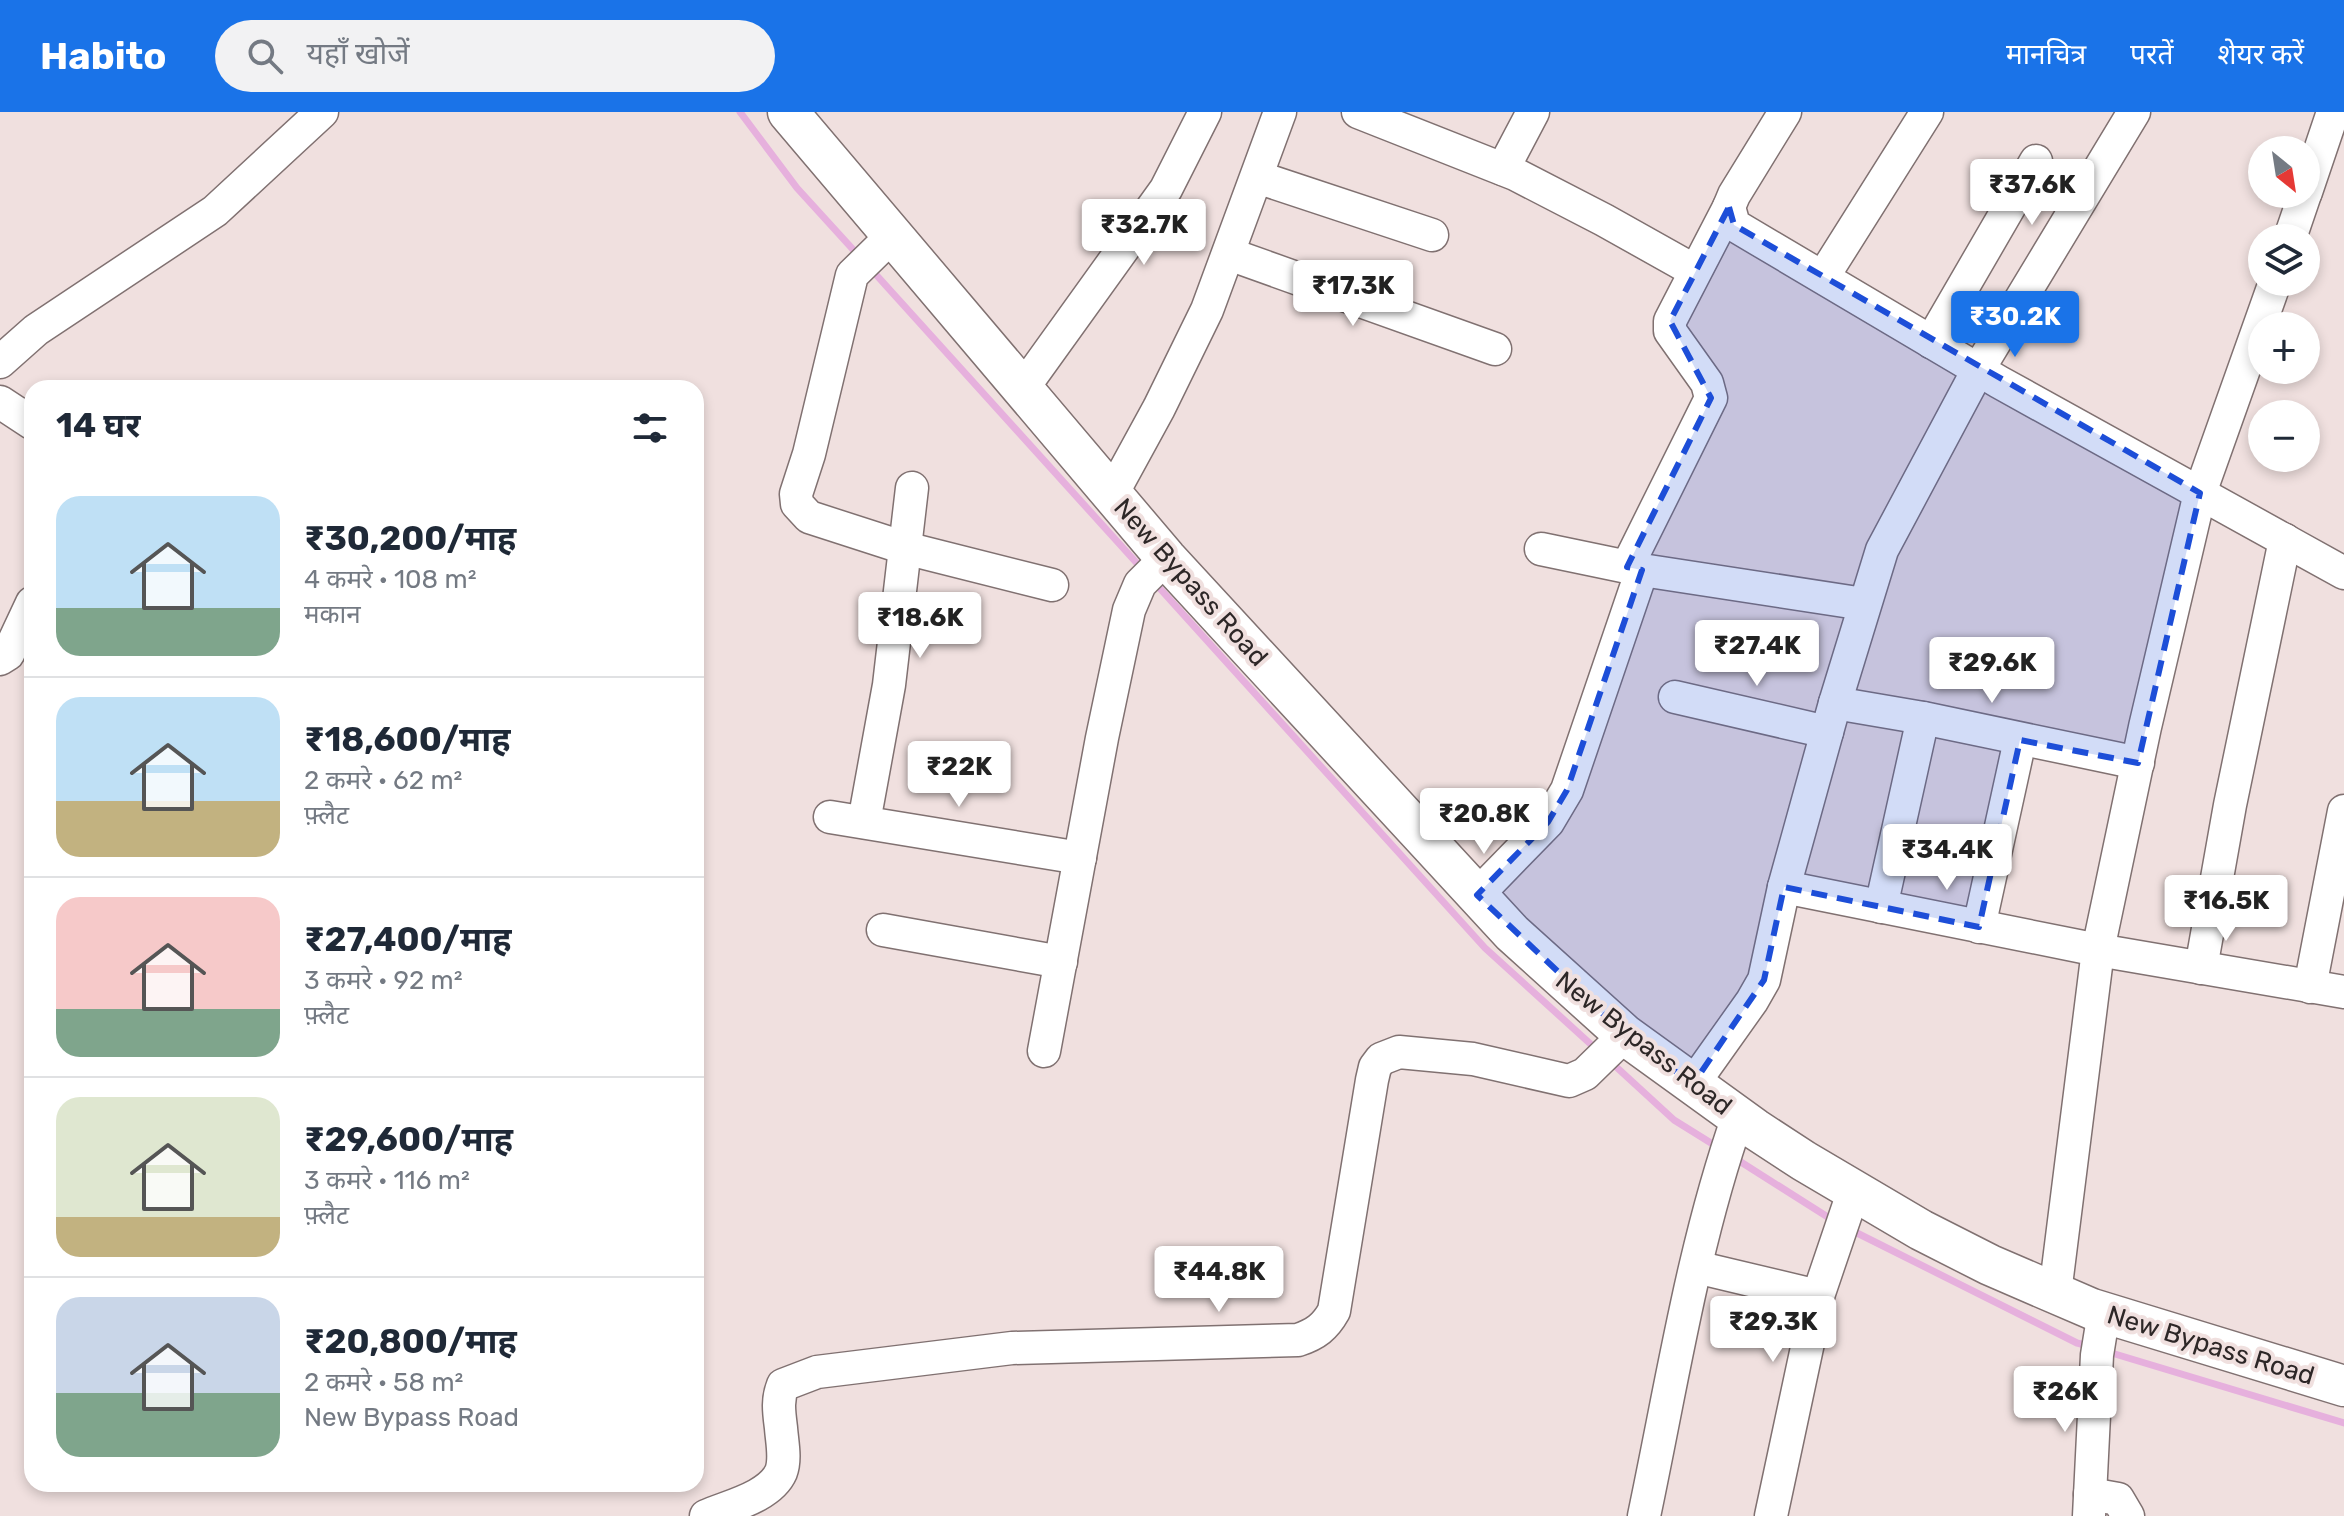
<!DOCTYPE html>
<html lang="hi">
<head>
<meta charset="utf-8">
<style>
  body { margin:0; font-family:Rubik,"Noto Sans Devanagari",sans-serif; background:#f2f2f3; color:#1f2937; height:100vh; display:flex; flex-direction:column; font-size:30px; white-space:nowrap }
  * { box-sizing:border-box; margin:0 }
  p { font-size:26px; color:#747a83 }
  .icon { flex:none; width:44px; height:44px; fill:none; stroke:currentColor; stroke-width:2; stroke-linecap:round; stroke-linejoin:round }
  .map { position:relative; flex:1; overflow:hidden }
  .panel { position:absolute; left:24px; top:268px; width:680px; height:1112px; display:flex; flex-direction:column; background:#fff; border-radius:24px; box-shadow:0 4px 12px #0003 }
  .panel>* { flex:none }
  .needle { width:52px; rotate:150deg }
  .buttons { position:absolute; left:2248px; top:24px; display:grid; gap:16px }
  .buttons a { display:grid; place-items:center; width:72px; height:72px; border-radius:50%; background:#fff; box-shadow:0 4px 12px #0003; font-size:40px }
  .price { position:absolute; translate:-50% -68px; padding:0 18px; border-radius:8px; background:#fff; color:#222; font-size:26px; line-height:52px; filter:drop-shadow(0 2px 4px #0008) }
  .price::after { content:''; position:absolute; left:50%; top:48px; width:24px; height:18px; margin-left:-12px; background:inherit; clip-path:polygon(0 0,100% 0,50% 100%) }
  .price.current { background:#1a73e8; color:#fff }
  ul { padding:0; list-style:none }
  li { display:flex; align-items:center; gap:24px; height:200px; padding:0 32px }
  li+li { border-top:2px solid #e0e1e3 }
  li span { display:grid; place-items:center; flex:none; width:224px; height:160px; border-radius:24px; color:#555 }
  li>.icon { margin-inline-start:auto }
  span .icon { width:96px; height:96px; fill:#fffc; stroke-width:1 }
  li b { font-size:34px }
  h2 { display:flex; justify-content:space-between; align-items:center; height:96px; padding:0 32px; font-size:34px }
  header { display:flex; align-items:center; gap:48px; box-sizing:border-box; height:112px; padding:0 40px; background:#1a73e8; color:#fff }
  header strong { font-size:38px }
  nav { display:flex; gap:44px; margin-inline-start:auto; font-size:28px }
  .search { width:560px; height:72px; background:#f2f2f3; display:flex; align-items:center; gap:20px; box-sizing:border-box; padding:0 28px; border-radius:44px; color:#747a83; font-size:30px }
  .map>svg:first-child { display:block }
</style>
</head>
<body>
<header>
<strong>Habito</strong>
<div class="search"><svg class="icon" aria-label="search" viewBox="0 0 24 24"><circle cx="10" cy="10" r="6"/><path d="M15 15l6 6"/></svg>यहाँ खोजें</div>
<nav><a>मानचित्र</a><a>परतें</a><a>शेयर करें</a></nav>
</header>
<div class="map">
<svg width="2344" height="1404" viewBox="0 0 2344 1404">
  <rect width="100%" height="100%" fill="#f0e0df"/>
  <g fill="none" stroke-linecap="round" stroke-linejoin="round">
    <g stroke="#e6b0dd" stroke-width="7">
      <path d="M740 0 797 76 859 144"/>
      <path d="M870 156 1143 458"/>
      <path d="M1154 470 1485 836 1596 937"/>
      <path d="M1613 952 1674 1008 1719 1036"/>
      <path d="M1733 1045 1834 1109"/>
      <path d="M1849 1117 2077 1231 2089 1234"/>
      <path d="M2105 1239 2344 1311"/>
    </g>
    <g stroke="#807171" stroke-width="35">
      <g id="minor">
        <path d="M1358 0 1515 62 1604 108 1695 159"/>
        <path d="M1785 0 1734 83 1729 95 1734 113 1999 270 2344 461"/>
        <path d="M1503 57 1533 0"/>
        <path d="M1257 65 1432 123"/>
        <path d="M2306 80 2333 0"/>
        <path d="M894 122 852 163 809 342 796 382 797 392 809 405 905 436 1052 473"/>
        <path d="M2290 126 2305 82"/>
        <path d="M1229 142 1495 237"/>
        <path d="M1823 165 1927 0"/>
        <path d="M1931 230 2036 49"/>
        <path d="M0 250 36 218 215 99 322 0"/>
        <path d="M1023 276 1166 77 1205 0"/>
        <path d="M0 290 32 311"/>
        <path d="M1112 382 1159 296 1207 198 1280 0"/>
        <path d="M1541 437 1642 458 1864 492"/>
        <path d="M1627 455 1711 286 1707 271 1670 219V209L1729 95"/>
        <path d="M0 547 8 542 32 491"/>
        <path d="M1675 585 1827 620"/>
        <path d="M1835 591 1923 606 2138 651"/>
        <path d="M830 705 1080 746"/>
        <path d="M864 710 889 573 912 376"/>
        <path d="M1784 775 2098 838 2344 880"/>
        <path d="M1477 783 1548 710 1567 678 1642 458"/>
        <path d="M1881 795 1923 606"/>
        <path d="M1979 815 2020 628"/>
        <path d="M883 818 1061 850"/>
        <path d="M2201 856 2230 693 2285 428"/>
        <path d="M2310 875 2344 699"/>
        <path d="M1044 939 1102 626 1129 498 1140 472 1166 446"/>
        <path d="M1693 972 1752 889 1764 868 1784 775 1835 591 1882 438 1978 258 2134 0"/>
        <path d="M1696 1155 1818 1184"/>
        <path d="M2055 1181 2098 838 2145 615 2200 381 2275 170"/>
        <path d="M2090 1382 2118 1387 2128 1404"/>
        <path d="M706 1404C729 1394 770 1385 781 1360 786 1347 782 1330 781 1316 779 1300 777 1288 783 1273L817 1260 1012 1236 1298 1228C1316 1222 1325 1215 1334 1199L1372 968 1375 955 1381 947 1399 940 1473 947 1569 969 1585 962 1625 923"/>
        <path d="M1644 1404C1672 1271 1693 1133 1738 1005"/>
        <path d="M1771 1404 1818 1184 1854 1078"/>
        <path d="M2089 1404 2097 1243 2104 1200"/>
      </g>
    </g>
    <g stroke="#807171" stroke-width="43">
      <path id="major" d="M788 0 1166 446 1512 821 1625 923 1755 1017 1804 1049 1921 1118 1990 1153 2092 1197 2344 1274"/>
    </g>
    <use href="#minor" stroke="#fff" stroke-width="32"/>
    <use href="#major" stroke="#fff" stroke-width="40"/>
  </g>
  <path fill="#1d4ed8" fill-opacity="0.2" stroke="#1d4ed8" stroke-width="6" stroke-dasharray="16 10" stroke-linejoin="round" d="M1729 95 1734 113 2200 381 2138 651 2020 628 1979 815 1784 775 1764 868 1693 972 1625 923 1477 783 1548 710 1567 678 1642 458 1627 455 1711 286 1670 209Z"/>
  <g text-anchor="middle" stroke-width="8" stroke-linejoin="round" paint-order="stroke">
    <g font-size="26" fill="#2d2727" stroke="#f0e0df">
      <text transform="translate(1191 470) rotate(48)" y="9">New Bypass Road</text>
      <text transform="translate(1644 931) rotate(38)" y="9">New Bypass Road</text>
      <text transform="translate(2211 1233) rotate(17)" y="9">New Bypass Road</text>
    </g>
  </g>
</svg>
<div class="buttons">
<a><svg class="needle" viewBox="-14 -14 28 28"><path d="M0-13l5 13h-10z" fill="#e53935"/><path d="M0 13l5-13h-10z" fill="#747a83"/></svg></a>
<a><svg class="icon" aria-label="layers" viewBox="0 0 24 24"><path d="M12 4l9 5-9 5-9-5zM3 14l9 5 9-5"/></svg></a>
<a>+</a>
<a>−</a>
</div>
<b class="price" style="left:2032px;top:115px">₹37.6K</b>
<b class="price" style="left:1144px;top:155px">₹32.7K</b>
<b class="price" style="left:1353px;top:216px">₹17.3K</b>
<b class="price current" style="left:2015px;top:247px">₹30.2K</b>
<b class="price" style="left:920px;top:548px">₹18.6K</b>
<b class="price" style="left:1757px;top:576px">₹27.4K</b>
<b class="price" style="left:1992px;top:593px">₹29.6K</b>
<b class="price" style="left:959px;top:697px">₹22K</b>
<b class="price" style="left:1484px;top:744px">₹20.8K</b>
<b class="price" style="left:1947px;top:780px">₹34.4K</b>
<b class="price" style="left:2226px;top:831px">₹16.5K</b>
<b class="price" style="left:1219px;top:1202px">₹44.8K</b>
<b class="price" style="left:1773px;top:1252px">₹29.3K</b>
<b class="price" style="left:2065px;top:1322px">₹26K</b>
<section class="panel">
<h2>14 घर<svg class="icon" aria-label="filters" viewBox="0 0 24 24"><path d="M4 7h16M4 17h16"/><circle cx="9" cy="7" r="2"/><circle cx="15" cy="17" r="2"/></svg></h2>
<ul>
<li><span style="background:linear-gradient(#bfe0f5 70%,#7fa58c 0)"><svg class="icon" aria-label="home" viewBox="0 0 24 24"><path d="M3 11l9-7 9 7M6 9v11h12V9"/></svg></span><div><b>₹30,200/माह</b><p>4 कमरे · 108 m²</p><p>मकान</p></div></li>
<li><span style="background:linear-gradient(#bfe0f5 65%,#c2b280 0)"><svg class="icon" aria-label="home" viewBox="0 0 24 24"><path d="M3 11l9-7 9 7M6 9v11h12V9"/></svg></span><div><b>₹18,600/माह</b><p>2 कमरे · 62 m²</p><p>फ़्लैट</p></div></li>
<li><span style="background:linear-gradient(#f6c9c9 70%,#7fa58c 0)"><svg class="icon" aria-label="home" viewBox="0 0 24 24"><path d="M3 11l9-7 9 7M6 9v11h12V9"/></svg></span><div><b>₹27,400/माह</b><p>3 कमरे · 92 m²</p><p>फ़्लैट</p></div></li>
<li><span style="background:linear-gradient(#dfe7d0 75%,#c2b280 0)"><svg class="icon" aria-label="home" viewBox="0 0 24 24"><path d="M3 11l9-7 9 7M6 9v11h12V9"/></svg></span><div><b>₹29,600/माह</b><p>3 कमरे · 116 m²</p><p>फ़्लैट</p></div></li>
<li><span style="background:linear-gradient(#c9d6e8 60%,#7fa58c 0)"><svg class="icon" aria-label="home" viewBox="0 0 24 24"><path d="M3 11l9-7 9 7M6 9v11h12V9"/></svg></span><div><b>₹20,800/माह</b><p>2 कमरे · 58 m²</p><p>New Bypass Road</p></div></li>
</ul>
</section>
</div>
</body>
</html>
